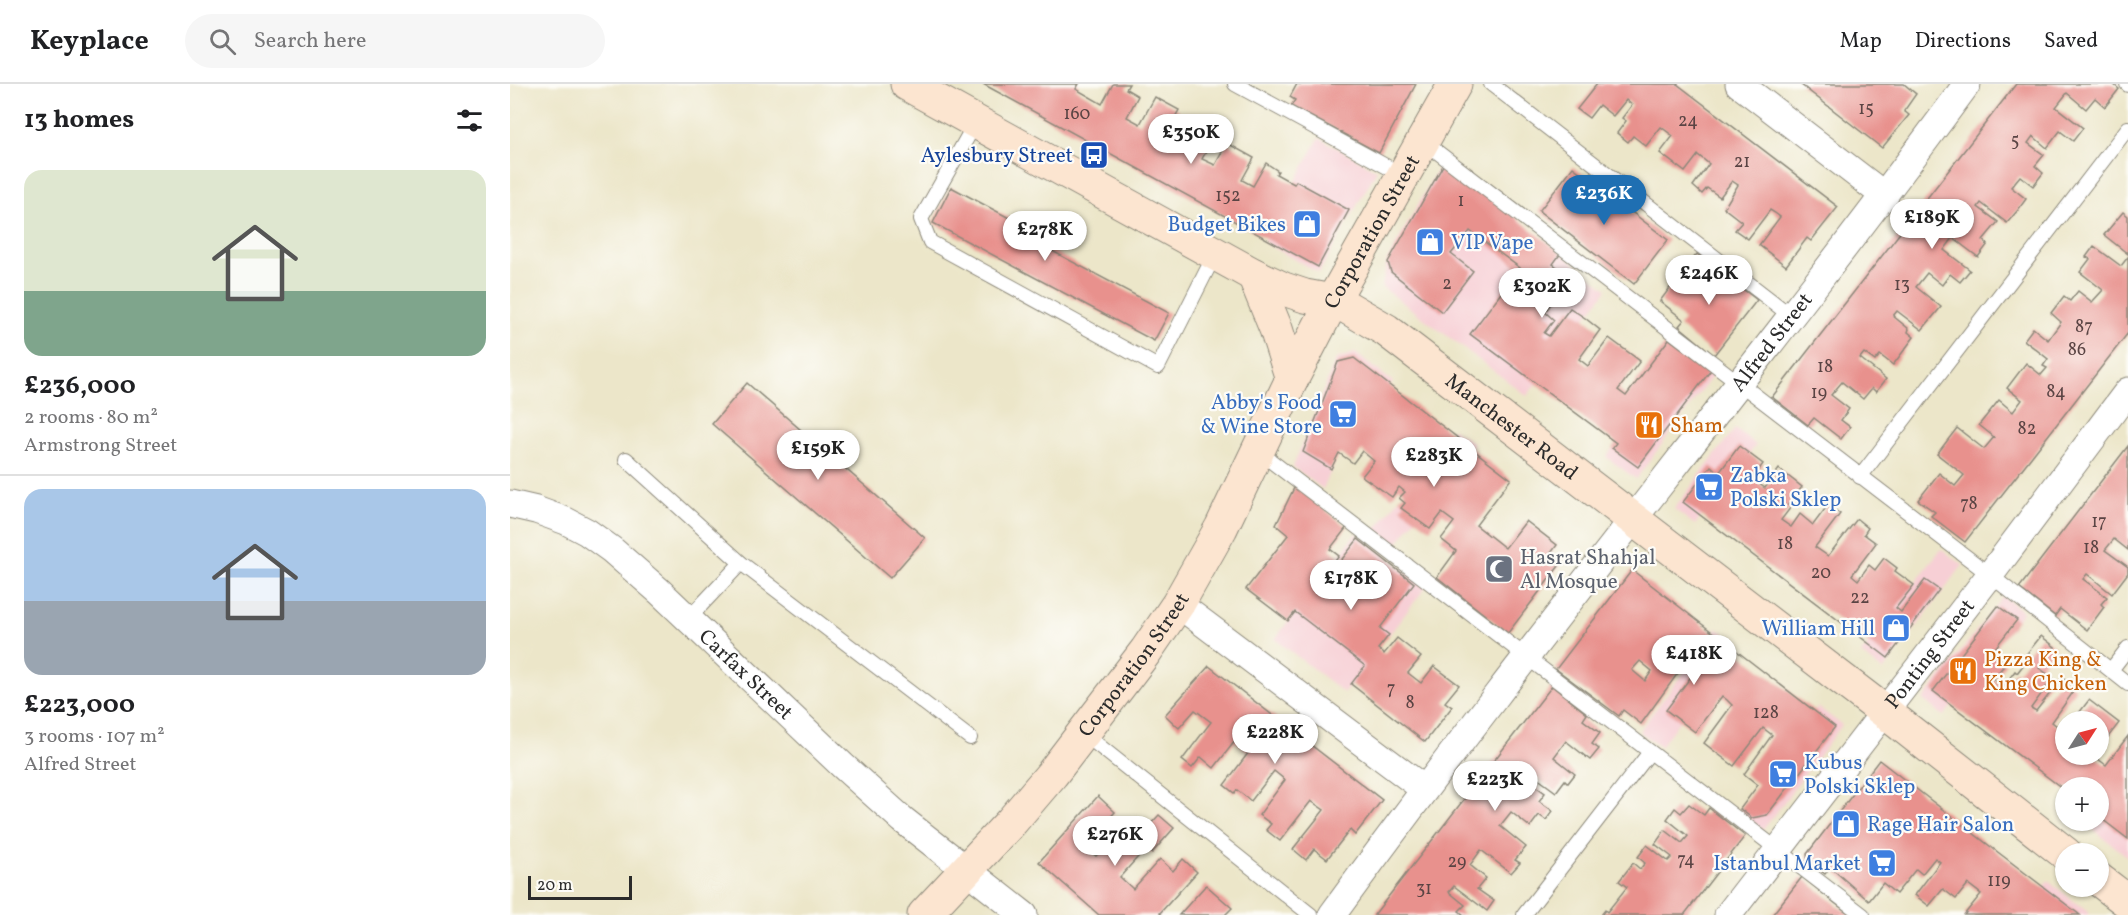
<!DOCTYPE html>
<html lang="en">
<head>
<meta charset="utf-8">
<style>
  body { margin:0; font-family:Vollkorn,serif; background:#f6f6f6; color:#202124; height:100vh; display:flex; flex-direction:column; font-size:22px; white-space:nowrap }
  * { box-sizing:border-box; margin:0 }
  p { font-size:20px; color:#757577 }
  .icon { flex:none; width:33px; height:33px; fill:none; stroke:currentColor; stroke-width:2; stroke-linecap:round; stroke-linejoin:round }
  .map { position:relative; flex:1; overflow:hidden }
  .details { display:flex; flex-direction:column; background:#fff; width:510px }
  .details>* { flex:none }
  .needle { width:39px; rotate:54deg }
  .tools { position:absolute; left:1545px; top:627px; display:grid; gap:12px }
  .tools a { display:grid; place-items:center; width:54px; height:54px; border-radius:50%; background:#fff; box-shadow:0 2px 4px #0004; font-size:30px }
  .scale { position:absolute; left:18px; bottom:15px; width:104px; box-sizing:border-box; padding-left:6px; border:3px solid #2b2b2b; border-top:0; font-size:16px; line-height:21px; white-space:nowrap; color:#2b2b2b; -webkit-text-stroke:4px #fdfcf7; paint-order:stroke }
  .price { position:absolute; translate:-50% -51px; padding:0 14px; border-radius:21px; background:#fff; color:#222; font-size:20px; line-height:39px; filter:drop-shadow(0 2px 3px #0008) }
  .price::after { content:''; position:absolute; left:50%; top:36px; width:18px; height:14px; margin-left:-9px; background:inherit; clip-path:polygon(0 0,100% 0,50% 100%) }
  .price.selected { background:#1f6fb2; color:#fff }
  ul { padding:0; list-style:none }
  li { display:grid; align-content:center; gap:12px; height:318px; padding:0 24px }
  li+li { border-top:2px solid #e0e0e0 }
  li span { display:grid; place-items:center; height:186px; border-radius:18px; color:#555 }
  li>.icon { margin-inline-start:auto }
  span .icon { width:108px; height:108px; fill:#fffc; stroke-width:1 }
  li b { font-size:26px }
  h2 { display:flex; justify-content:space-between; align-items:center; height:72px; padding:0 24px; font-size:26px }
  header { display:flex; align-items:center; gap:36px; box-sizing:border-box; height:84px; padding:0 30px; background:#fff; border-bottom:2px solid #e0e0e0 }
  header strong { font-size:28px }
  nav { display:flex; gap:33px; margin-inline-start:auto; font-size:21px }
  .search { width:420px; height:54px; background:#f6f6f6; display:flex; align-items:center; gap:15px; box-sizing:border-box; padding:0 21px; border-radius:33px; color:#757577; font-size:22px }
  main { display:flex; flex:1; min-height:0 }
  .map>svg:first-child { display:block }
</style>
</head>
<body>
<header>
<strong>Keyplace</strong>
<div class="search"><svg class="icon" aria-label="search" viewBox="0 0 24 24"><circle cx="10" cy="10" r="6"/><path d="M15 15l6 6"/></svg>Search here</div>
<nav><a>Map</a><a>Directions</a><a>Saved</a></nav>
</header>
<main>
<section class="details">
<h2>13 homes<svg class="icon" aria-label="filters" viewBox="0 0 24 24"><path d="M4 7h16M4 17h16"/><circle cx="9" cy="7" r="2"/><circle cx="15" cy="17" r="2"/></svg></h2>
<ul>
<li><span style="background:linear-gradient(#dfe7d0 65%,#7fa58c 0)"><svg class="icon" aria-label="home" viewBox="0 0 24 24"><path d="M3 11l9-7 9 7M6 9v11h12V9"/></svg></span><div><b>£236,000</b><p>2 rooms · 80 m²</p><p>Armstrong Street</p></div></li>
<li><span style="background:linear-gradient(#a9c7e8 60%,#9aa5b1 0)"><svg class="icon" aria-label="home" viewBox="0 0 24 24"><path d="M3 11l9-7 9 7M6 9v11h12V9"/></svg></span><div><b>£223,000</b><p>3 rooms · 107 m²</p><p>Alfred Street</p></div></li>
</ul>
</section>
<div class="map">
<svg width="1618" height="831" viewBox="0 0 1618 831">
  <rect width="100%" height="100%" fill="#fdfcf7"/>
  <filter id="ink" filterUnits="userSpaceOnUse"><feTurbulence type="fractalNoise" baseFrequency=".0167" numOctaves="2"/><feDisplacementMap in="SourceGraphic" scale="12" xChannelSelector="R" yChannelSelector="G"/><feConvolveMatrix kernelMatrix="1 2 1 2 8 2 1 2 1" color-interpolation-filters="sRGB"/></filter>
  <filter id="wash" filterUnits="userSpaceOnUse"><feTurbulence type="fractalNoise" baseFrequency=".008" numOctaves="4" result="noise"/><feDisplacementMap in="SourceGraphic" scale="24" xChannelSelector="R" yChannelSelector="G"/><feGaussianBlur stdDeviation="1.35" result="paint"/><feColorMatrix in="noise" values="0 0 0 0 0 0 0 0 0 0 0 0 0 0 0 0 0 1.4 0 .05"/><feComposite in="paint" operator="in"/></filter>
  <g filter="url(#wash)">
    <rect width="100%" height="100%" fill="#ece6c9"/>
    <g fill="#f7cfd5">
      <path d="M809 54 867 86 809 189 753 158Z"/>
      <path d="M933 75 1097 205 1017 312 872 203 877 177Z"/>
      <path d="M1176 265 1206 287 1126 395 1096 373Z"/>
      <path d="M845 269 883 298 829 369 813 405 783 383 826 275Z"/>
      <path d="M943 345 964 360 886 461 866 445Z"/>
      <path d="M1225 345 1246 361 1185 441 1164 425Z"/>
      <path d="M846 449 916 503 834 609 765 555Z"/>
      <path d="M1431 465 1453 481 1373 587 1351 570Z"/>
      <path d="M1493 512 1513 528 1434 632 1413 616Z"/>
      <path d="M1207 544 1227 560 1150 663 1129 647Z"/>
      <path d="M1308 623 1332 641 1253 746 1228 728Z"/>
      <path d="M1618 682V773L1575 739 1577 737 1588 736 1589 721Z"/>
      <path d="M1538 797 1579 829 1577 831H1511Z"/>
    </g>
    <g id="blocks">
      <g fill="#e8918d" fill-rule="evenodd">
        <path d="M473 0H569L566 5 592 20 603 0H619L616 5 628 12 617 33 630 40 645 13 669 26 654 53 667 61 678 42 690 48 694 41 707 48 692 75 705 81 717 59 744 74 732 96 743 102 756 79 768 87 766 90 784 100 786 97 839 126 808 183Z"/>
        <path d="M787 0H906L869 69 781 22 785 16 780 13Z"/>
        <path d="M1087 0H1167L1328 123 1301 157 1297 154 1276 182 1249 161 1270 133 1265 129 1260 126 1238 155 1225 146 1232 138 1214 124 1228 101 1222 97 1210 113 1197 104 1192 110 1183 102 1199 80 1188 71 1175 88 1150 69 1163 52 1151 43 1136 62 1123 52 1118 58 1107 49 1116 37 1112 34 1122 21 1116 16 1103 32 1089 21 1079 34 1067 25Z"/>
        <path d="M1290 0H1394L1406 10 1394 27 1399 31 1372 64Z"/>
        <path d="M1506 0H1603L1609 5 1595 23 1585 14 1576 25 1557 9 1546 23 1573 44 1563 57 1550 47 1537 64 1523 52 1518 59 1534 71 1525 82 1533 89 1523 102 1510 92 1501 103 1516 115 1508 126 1497 139 1471 119 1468 123 1488 138 1473 156 1478 160 1468 173 1443 154 1434 166 1460 186 1450 198 1440 190 1432 201 1417 189 1406 203 1431 223 1412 246 1387 227 1383 232 1399 245 1398 248 1404 253 1383 281 1370 271 1365 277 1354 269 1350 274 1376 295 1366 308 1362 304 1353 315 1332 298 1321 311 1339 325 1331 336 1340 343 1331 355 1304 334 1298 341 1262 313Z"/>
        <path d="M935 78 1051 169 1043 180 1061 193 1035 228 1044 236 1034 249 1039 252 1060 224 1075 234 1090 246 1069 275 1078 282 1099 254 1130 277 1108 306 1116 312 1159 255 1201 286 1128 383 1102 364 1106 359 960 250 1010 184 960 147 941 170 963 187 932 228 881 188 878 178Z"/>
        <path d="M1063 83 1158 156 1124 200 1029 127Z"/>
        <path d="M441 103 546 159 542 167 659 229 644 257 423 139Z"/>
        <path d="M1613 128 1618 132V170L1594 151Z"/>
        <path d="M1584 162 1611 182 1618 173V249L1455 458 1421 432 1425 428 1408 416 1429 389 1445 402 1454 391 1427 370 1447 344 1474 365 1484 353 1469 341 1489 316 1503 328 1512 316 1497 304 1516 279 1531 291 1537 284 1533 282 1538 275 1514 256 1523 244 1538 256 1551 238 1541 229 1554 212 1560 217 1568 207 1582 218 1593 206 1570 188 1580 175 1576 173Z"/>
        <path d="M1187 170 1247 216 1204 271 1169 242 1174 236 1150 217 1168 193 1193 212 1202 200 1177 182Z"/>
        <path d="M844 274 1001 395 966 441 995 464 1016 437 1047 461 1041 469 1052 478 998 549 927 493 946 467 931 455 944 438 932 429 920 445 891 424 895 419 889 414 895 408 889 403 882 413 852 392 864 377 852 367 843 379 829 369 821 385 793 368 828 278Z"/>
        <path d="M237 299 415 454 380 494 202 340Z"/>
        <path d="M1229 362 1253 380 1242 395 1255 404 1269 385 1292 403 1278 421 1281 423 1271 436 1281 443 1290 430 1303 441 1318 421 1330 430 1305 463 1318 472 1347 435 1358 444 1354 450 1366 459 1342 491 1348 496 1359 481 1365 486 1374 474 1387 484 1385 487 1404 501 1386 524 1391 528 1415 496 1429 506 1378 574 1173 418 1201 382 1209 389Z"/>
        <path d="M1618 362V466L1604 455 1595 466 1618 483V489L1602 510 1577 490 1573 495 1597 513 1591 520 1594 523 1577 546 1550 525 1545 532 1509 504Z"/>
        <path d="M785 402 837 443 820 465 829 472 810 497 813 499 848 455 904 499 870 544 879 551 868 565 874 570 887 554 911 573 898 589 911 599 924 582 949 601 935 618 942 623 915 658 841 600 855 582 785 528 778 537 736 505 778 451 766 441Z"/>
        <path d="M1122 486 1325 643 1257 731 1242 734 1230 725 1248 701 1234 690 1262 651 1253 644 1224 682 1208 670 1194 659 1222 621 1217 616 1212 612 1185 648 1156 626 1183 590 1173 582 1131 640 1113 626 1109 632 1046 585ZM1130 577 1142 587 1135 597 1122 586Z"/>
        <path d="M1488 522 1507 536 1482 568 1496 579 1483 595 1493 603 1505 587 1507 589 1518 575 1515 572 1531 552 1545 563 1529 584 1543 594 1521 624 1526 627 1552 594 1566 604 1542 638 1556 649V670H1585L1584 672 1596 681 1618 652V755L1588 732V704H1556V707L1423 607Z"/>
        <path d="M699 582 872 716 845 751 840 746 817 775 804 765 796 776 783 765 814 726 801 717 770 757 756 746 761 740 749 731 775 696 764 687 741 717 727 706 724 709 714 701 739 668 725 657 704 684 691 673 682 684 672 676 701 638 685 626 669 644 655 631Z"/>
        <path d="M1042 602 1077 630 1073 636 1090 649 1082 660 1089 665 1080 676 1056 657 1044 673 1065 690 1058 699 1055 696 1046 708 1027 694 1023 700 1035 709 1029 717 1043 727 1036 736 1029 731 1020 743 1001 728 990 742 1016 763 1005 776 1010 779 1001 789 971 766 960 781 976 794 967 805 984 817 977 827 944 802 939 808 955 821 949 827 954 831H864Z"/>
        <path d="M1579 616 1609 639 1588 666V638H1562Z"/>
        <path d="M1369 676 1472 756 1570 831H1454L1471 810 1458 800 1446 815 1433 805 1419 822 1405 811 1430 778 1425 774 1412 790 1406 785 1386 810 1373 799 1359 817 1320 783 1315 790 1298 777 1297 770Z"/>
        <path d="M588 712 605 728 574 762 586 772 612 743 626 756 649 731 664 744 642 769 636 764 610 793 623 805 650 775 663 787 673 775 687 788 650 829 652 831H589L529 778Z"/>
        <path d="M1179 720 1194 731 1199 724 1235 752 1174 831H1091L1095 826 1097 828 1117 803 1109 797 1123 779 1130 785 1135 779 1128 773 1137 761 1158 777 1162 773 1145 760 1155 746 1172 759 1178 752 1157 735 1165 724 1171 729Z"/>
        <path d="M1292 793 1326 820 1341 831H1262Z"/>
        <path d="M696 801 722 824 715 831H669Z"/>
      </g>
    </g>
  </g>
  <g filter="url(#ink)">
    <use href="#blocks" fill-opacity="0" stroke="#8c887a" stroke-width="1.5"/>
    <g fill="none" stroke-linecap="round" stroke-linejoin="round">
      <g stroke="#8c887a" stroke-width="16">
        <g id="lane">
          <path d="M725 0 894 92"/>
          <path d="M981 0 1281 232"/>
          <path d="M1617 0 1618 1"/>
          <path d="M466 38 411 135 420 158 648 283 705 170"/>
          <path d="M913 57 1480 491 1618 600"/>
          <path d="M748 367 1353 831"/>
          <path d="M116 375 231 479 460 654"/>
          <path d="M1350 393 1618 44"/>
          <path d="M178 535 231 479"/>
          <path d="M1601 586 1618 564"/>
          <path d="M573 649 801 831"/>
          <path d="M1014 831 1140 668"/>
        </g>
      </g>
      <g stroke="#8c887a" stroke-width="29">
        <g id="street">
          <path d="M1229 0 1375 112"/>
          <path id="s1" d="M0 420 26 426 56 437 77 448 102 466 149 507 333 682 393 736 514 831"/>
          <path d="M668 520 914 705"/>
          <path id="s2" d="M822 831C1027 549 1250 281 1457 0"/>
          <path id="s3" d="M1218 831 1480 491 1618 307"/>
        </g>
      </g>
      <g stroke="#8c887a" stroke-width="35">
        <g id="secondary">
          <path id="s4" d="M397 0 744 191 774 205 795 212 828 218 876 246 1375 628 1556 770"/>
          <path d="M744 191 766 245 782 295"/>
          <path d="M1588 795 1618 818"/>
          <path id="s5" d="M414 831 502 737 542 690 636 567 668 520 711 444 782 295 823 216 945 0"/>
        </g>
      </g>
      <use href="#lane" stroke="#fff" stroke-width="14"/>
      <use href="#street" stroke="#fff" stroke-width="27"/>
      <use href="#secondary" stroke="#fce5d0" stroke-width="33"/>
    </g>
  </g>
  <defs>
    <g id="bus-square" transform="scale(1.5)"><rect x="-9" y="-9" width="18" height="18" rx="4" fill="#1a4fb4" stroke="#fdfcf7"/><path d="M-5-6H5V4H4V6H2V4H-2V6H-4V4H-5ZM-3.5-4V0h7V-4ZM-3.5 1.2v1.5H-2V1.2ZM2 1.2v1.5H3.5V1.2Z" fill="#fff"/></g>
    <g id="shop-square" transform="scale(1.5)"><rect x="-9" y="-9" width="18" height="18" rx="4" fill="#3f7fe0" stroke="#fdfcf7"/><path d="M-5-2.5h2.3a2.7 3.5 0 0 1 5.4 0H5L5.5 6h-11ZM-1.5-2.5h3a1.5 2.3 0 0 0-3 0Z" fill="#fff"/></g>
    <g id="supermarket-square" transform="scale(1.5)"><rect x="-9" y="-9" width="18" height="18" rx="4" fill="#3f7fe0" stroke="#fdfcf7"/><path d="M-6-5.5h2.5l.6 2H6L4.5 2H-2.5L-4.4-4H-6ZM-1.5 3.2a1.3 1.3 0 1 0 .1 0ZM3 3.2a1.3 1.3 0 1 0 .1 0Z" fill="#fff"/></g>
    <g id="restaurant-square" transform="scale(1.5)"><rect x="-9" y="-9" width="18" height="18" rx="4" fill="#e8710a" stroke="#fdfcf7"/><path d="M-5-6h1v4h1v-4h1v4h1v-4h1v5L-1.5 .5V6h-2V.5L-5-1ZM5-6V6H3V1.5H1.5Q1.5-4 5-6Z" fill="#fff"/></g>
    <g id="mosque-square" transform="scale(1.5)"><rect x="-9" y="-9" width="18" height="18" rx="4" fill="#6b7280" stroke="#fdfcf7"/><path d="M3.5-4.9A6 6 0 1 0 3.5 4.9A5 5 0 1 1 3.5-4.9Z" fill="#fff"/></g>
  </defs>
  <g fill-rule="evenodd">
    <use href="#bus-square" x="584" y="71"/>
    <use href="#shop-square" x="797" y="140"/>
    <use href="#shop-square" x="920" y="158"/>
    <use href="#supermarket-square" x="833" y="330"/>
    <use href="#restaurant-square" x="1139" y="341"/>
    <use href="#supermarket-square" x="1199" y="403"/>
    <use href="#mosque-square" x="989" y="485"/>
    <use href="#shop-square" x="1386" y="544"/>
    <use href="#restaurant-square" x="1453" y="587"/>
    <use href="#supermarket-square" x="1273" y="690"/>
    <use href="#shop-square" x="1336" y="740"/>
    <use href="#supermarket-square" x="1372" y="779"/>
  </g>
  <g text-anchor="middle" stroke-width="4.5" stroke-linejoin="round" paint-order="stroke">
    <g font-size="18" fill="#5a4444">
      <text x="1356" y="30">15</text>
      <text x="567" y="35">160</text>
      <text x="1178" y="42">24</text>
      <text x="1505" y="62">5</text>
      <text x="1232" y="83">21</text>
      <text x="718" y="117">152</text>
      <text x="951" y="122">1</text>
      <text x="937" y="205">2</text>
      <text x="1392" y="206">13</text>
      <text x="1574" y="248">87</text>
      <text x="1567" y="271">86</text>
      <text x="1315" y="288">18</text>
      <text x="1546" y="313">84</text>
      <text x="1309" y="314">19</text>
      <text x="1517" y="350">82</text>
      <text x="1459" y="425">78</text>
      <text x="1589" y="443">17</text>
      <text x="1275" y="465">18</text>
      <text x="1581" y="469">18</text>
      <text x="1311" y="494">20</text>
      <text x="1350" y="519">22</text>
      <text x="881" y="610">7</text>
      <text x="900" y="624">8</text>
      <text x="1256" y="634">128</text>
      <text x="1176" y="781">74</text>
      <text x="947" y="783">29</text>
      <text x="1489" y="802">119</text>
      <text x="914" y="810">31</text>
    </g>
    <g font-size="21" fill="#164399" stroke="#fdfcf7" text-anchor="end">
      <text x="563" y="78">Aylesbury Street</text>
    </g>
    <g font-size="21" fill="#366cbe" stroke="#fdfcf7" text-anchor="end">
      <text x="776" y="147">Budget Bikes</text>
      <text x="941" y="165" text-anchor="start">VIP Vape</text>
      <text x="812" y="325">Abby's Food<tspan x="812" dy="24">&amp; Wine Store</tspan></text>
      <text x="1220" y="398" text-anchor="start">Zabka<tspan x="1220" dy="24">Polski Sklep</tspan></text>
      <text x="1365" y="551">William Hill</text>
      <text x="1294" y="685" text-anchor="start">Kubus<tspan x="1294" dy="24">Polski Sklep</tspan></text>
      <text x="1357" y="747" text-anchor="start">Rage Hair Salon</text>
      <text x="1351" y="786">Istanbul Market</text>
    </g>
    <g font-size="21" fill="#2b2b2b" stroke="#fdfcf7">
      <text dy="7" stroke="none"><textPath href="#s5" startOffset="822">Corporation Street</textPath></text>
      <text dy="7" stroke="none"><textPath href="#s2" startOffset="722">Alfred Street</textPath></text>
      <text dy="7" stroke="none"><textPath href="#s4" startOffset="699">Manchester Road</textPath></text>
      <text dy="7" stroke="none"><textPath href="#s3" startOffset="330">Ponting Street</textPath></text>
      <text dy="7" stroke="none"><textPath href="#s5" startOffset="327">Corporation Street</textPath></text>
      <text dy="7" stroke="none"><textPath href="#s1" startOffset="296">Carfax Street</textPath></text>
    </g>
    <g font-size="21" fill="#c56008" stroke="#fdfcf7" text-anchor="start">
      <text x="1160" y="348">Sham</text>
      <text x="1474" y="582">Pizza King &amp;<tspan x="1474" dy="24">King Chicken</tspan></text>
    </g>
    <g font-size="21" fill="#5b616d" stroke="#fdfcf7" text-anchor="start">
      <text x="1010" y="480">Hasrat Shahjal<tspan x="1010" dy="24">Al Mosque</tspan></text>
    </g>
  </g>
</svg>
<div class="tools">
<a><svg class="needle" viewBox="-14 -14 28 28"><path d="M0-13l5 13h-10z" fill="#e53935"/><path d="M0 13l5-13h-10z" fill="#757577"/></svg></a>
<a>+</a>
<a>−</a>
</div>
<div class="scale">20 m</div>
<b class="price" style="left:681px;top:81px">£350K</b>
<b class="price selected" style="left:1094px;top:142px">£236K</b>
<b class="price" style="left:1422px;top:166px">£189K</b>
<b class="price" style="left:535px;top:178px">£278K</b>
<b class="price" style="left:1199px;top:222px">£246K</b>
<b class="price" style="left:1032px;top:235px">£302K</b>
<b class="price" style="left:308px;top:397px">£159K</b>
<b class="price" style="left:924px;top:404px">£283K</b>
<b class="price" style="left:841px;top:527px">£178K</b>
<b class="price" style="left:1184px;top:602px">£418K</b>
<b class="price" style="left:765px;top:681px">£228K</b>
<b class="price" style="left:985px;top:728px">£223K</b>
<b class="price" style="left:605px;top:783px">£276K</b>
</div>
</main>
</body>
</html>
